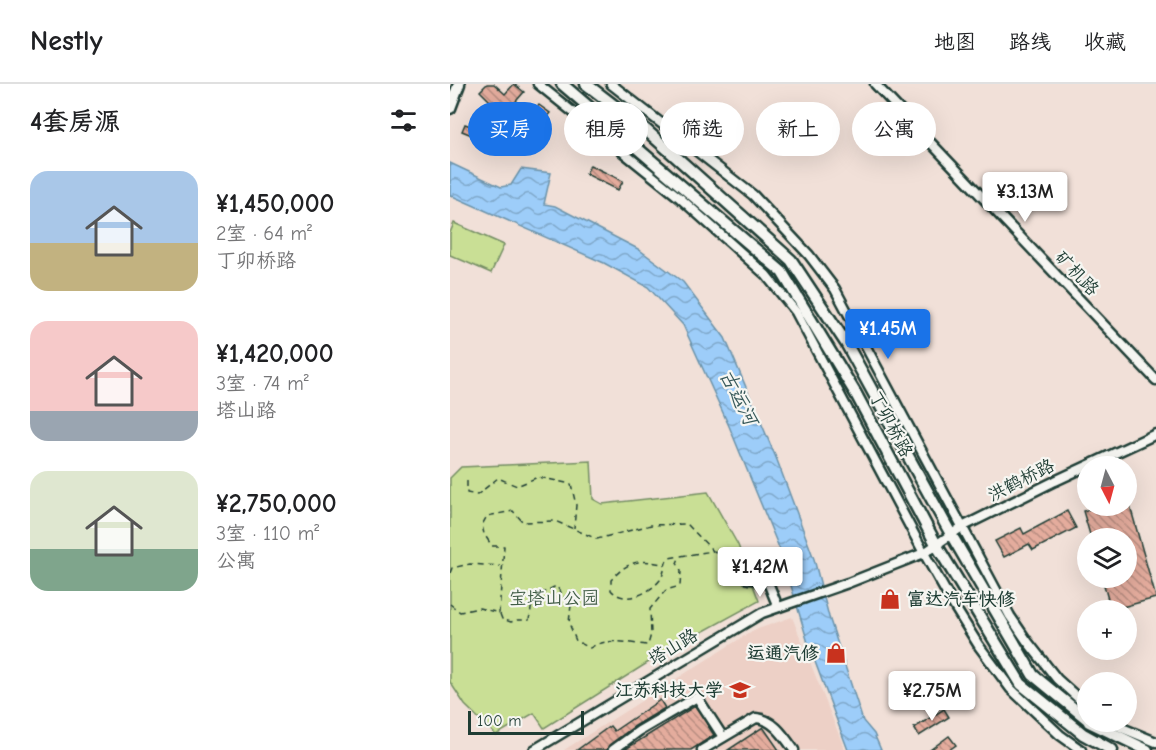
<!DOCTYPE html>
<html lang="zh">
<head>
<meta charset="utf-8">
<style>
  body { margin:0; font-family:"Comic Neue","LXGW WenKai TC",sans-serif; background:#f6f6f6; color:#202124; height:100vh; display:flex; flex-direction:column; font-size:22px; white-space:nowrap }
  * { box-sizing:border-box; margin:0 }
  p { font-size:20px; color:#757577 }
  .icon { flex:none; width:33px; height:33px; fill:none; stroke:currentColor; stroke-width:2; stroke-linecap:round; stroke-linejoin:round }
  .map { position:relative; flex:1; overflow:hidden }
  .panel { display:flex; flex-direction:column; background:#fff; width:450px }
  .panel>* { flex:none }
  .top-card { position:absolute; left:18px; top:18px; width:570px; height:54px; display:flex; gap:12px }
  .needle { width:39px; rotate:174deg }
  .controls { position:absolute; left:627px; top:372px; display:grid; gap:12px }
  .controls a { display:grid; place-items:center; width:60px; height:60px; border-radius:50%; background:#fff; box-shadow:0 6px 24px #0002; font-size:30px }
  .scale { position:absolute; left:18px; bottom:15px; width:116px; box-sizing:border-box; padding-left:6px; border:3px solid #1f3d34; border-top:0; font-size:16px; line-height:21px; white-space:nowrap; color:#1f3d34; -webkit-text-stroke:4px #f6f6f2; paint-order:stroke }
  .price { position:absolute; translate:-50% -51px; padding:0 14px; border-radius:6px; background:#fff; color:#222; font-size:20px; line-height:39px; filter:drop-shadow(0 2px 3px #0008) }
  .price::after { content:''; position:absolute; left:50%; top:36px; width:18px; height:14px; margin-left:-9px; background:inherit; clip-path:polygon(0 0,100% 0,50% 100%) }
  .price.on { background:#1a73e8; color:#fff }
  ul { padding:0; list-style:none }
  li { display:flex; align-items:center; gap:18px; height:150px; padding:0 30px }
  li span { display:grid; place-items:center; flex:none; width:168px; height:120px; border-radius:18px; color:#555 }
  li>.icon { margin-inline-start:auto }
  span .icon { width:72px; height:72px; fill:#fffc; stroke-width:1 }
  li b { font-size:26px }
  h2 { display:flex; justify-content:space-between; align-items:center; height:72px; padding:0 30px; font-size:26px }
  .pill { padding:0 21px; border-radius:27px; background:#fff; box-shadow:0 6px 24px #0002; font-size:21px; line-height:54px }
  .pill.on { background:#1a73e8; color:#fff }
  header { display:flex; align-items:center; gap:36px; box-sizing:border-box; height:84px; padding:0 30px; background:#fff; border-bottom:2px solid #e0e0e0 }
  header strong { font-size:28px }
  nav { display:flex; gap:33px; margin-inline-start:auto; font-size:21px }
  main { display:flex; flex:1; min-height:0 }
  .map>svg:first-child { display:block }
</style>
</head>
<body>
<header>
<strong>Nestly</strong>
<nav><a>地图</a><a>路线</a><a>收藏</a></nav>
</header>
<main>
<section class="panel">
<h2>4套房源<svg class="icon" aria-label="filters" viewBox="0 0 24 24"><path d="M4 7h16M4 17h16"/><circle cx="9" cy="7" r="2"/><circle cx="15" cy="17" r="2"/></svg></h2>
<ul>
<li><span style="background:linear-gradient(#a9c7e8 60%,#c2b280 0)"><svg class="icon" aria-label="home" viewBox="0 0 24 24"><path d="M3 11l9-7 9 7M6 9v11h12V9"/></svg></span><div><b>¥1,450,000</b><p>2室 · 64 m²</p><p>丁卯桥路</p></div></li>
<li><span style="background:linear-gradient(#f6c9c9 75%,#9aa5b1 0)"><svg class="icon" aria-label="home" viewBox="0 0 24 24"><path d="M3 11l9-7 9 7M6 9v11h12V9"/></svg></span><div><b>¥1,420,000</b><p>3室 · 74 m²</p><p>塔山路</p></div></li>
<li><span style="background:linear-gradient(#dfe7d0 65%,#7fa58c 0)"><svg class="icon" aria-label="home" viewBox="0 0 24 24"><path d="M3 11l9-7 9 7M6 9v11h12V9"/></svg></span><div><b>¥2,750,000</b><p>3室 · 110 m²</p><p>公寓</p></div></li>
</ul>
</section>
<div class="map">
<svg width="706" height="666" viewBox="0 0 706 666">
  <defs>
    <pattern id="water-waves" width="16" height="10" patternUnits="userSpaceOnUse" patternTransform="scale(1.5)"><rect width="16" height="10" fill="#9dcdf9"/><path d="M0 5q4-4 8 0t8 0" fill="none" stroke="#7fa8ca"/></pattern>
    <pattern id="building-back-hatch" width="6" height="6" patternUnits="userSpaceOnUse" patternTransform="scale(1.5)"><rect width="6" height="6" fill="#e4ac9d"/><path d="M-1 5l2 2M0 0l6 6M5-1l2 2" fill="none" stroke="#b88d81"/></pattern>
  </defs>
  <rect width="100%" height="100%" fill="#f1e0d8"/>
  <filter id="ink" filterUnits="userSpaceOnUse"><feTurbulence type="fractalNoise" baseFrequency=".0167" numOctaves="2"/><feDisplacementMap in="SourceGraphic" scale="12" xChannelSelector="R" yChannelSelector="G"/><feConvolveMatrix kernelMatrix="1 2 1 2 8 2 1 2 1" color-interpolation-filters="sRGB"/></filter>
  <g filter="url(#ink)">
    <path fill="#edd0c6" d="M342 533 395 666H114L302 547Z"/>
    <g fill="#c9df95" stroke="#748e64" stroke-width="1.5">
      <path d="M4 139 54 161 41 189 0 171V149Z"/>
      <path d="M141 377 143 415 152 420 258 408 288 461 309 517 210 571 94 644 84 629 46 651 15 621 0 598V394L11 383Z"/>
    </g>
    <path fill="url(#water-waves)" stroke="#6b93aa" stroke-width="1.5" d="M0 79 51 103 61 101 71 85 101 89 94 120 105 122 188 165 233 198 275 254 327 376 364 475 379 533 413 637 424 650 431 666H398L358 559 332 471 279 342 233 241 198 203 154 179 0 111Z"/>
    <g fill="url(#building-back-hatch)" stroke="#1f3d34" stroke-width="1.5">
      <path d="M37 0H44L55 10 64 0 74 8 54 31 30 7Z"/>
      <path d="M89 21 100 29 79 54 83 56 77 64 45 40 50 33 68 46Z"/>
      <path d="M15 40 37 48 34 56 12 47Z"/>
      <path d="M140 81 173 97 168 106 136 90Z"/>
      <path d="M651 422H680L706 514 661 526 652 494H676V454H641L633 427Z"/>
      <path d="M617 427 626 444 583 466 579 460 554 473 545 457 571 444 574 450Z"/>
      <path d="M210 616 215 624 185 642 159 661 157 666H127L160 642 164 647Z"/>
      <path d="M245 622 264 651 241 666H174Z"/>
      <path d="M494 625 499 633 469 652 464 644Z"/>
      <path d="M313 643 329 666H278Z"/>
      <path d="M499 652 506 661 499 666H480Z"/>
    </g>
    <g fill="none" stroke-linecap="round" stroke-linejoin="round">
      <g stroke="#1f3d34" stroke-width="13">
        <g id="minor">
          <path d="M88 0 230 114 316 191 346 228 474 469 501 517 529 562 561 605 610 651 631 666"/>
          <path d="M161 0 303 111 359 171 385 205 560 532 577 557 607 595 638 623"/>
          <path d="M425 0 706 296"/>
          <path d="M298 495 317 496 328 523"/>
          <path d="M661 638 672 644 706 658"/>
          <path d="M84 666 312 529 398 499 474 469 512 443 605 397 706 350"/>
          <path d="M163 666 189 647 247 613 273 653"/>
          <path d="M252 666 306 634C323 635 334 652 344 666"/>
        </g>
      </g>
      <g stroke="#1f3d34" stroke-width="15">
        <g id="major">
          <path d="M112 0 332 188 406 310 487 462 571 600 633 650 662 666"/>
          <path d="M136 0 196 46 341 176 396 259 502 452 583 591 638 636"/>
          <path d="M0 24 9 0"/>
          <path d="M639 638 697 666"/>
        </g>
      </g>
      <g stroke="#1f3d34" stroke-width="1.5" stroke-dasharray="6 4.5" stroke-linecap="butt">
        <path d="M17 397V409L27 411 48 394 67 402 88 393 121 400 126 421 124 444"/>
        <path d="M264 467 275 473 292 491"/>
        <path d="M0 489 2 484 20 480 50 482"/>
        <path d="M92 517 87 512 106 502 121 521 119 539 126 557 140 564C158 552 179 560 198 561L201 550 200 525 216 506 230 502 231 487 227 479 230 472"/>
        <path d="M0 520 10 528 29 524 49 529 54 462H42L34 450 32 441 37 432 63 427 73 438 105 437 147 455 201 441 237 440 263 467 218 474C214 481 215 489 210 496 199 510 174 521 161 506V496C178 477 189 474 215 481"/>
        <path d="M50 530 52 535 61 538 67 536H79L82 520 87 513"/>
      </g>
      <use href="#minor" stroke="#f6f6f2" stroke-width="8"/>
      <use href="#major" stroke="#f6f6f2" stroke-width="10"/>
    </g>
  </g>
  <defs>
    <g id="shop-bare" transform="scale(1.62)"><path d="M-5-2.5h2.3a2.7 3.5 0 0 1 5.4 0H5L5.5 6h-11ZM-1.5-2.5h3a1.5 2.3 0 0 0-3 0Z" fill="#c8321e" stroke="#f6f6f2" stroke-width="2.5" paint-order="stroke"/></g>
    <g id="university-bare" transform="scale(1.62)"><path d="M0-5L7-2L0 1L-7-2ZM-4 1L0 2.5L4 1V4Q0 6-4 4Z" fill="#c8321e" stroke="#f6f6f2" stroke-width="2.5" paint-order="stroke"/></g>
  </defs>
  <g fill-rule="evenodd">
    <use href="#shop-bare" x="440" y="515"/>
    <use href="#shop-bare" x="386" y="569"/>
    <use href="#university-bare" x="290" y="606"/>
  </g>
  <g text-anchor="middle" stroke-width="4.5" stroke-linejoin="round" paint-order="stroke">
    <g font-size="18" fill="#1f3d34" stroke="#f6f6f2">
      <text transform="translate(627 189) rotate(46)" y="6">矿机路</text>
      <text transform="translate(441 340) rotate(62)" y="6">丁卯桥路</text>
      <text transform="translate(571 396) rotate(-27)" y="6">洪鹤桥路</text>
      <text transform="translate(223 563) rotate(-31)" y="6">塔山路</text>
    </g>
    <g font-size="18" fill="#415d47" stroke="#f6f6f2">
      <text x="104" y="520">宝塔山公园</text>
    </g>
    <g font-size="18" font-weight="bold" fill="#1f3d34" stroke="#f6f6f2" text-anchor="end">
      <text x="457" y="521" text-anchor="start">富达汽车快修</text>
      <text x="369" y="575">运通汽修</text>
      <text x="273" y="612">江苏科技大学</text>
    </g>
    <g font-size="20" font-style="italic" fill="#385a5b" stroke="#f6f6f2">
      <text transform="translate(289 313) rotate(63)" y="7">古运河</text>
    </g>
  </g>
</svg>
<div class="controls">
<a><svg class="needle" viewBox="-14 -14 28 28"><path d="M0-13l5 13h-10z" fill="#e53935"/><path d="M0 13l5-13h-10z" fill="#757577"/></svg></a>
<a><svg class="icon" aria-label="layers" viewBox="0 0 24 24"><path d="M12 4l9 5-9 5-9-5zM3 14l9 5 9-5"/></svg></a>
<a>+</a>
<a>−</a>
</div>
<div class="scale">100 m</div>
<b class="price" style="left:575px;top:139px">¥3.13M</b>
<b class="price on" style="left:438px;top:276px">¥1.45M</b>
<b class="price" style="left:310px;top:514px">¥1.42M</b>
<b class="price" style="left:482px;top:638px">¥2.75M</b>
<div class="top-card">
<a class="pill on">买房</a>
<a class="pill">租房</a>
<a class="pill">筛选</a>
<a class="pill">新上</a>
<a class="pill">公寓</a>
</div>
</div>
</main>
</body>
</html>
